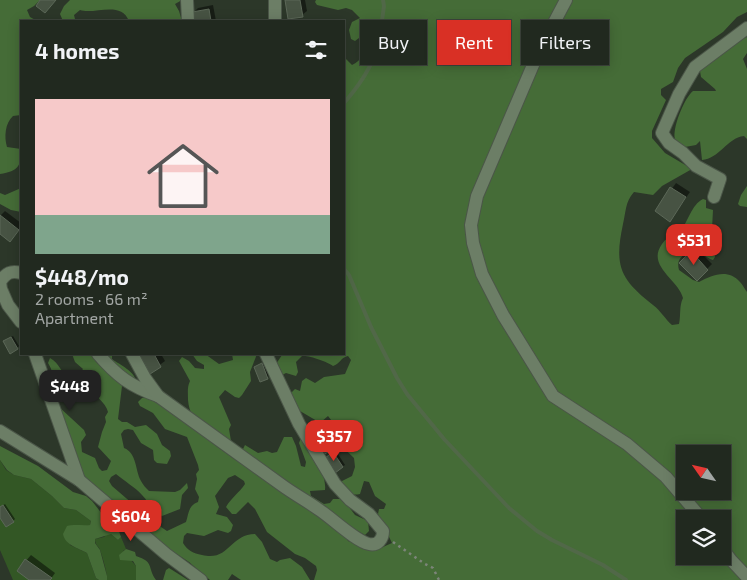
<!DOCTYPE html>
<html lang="en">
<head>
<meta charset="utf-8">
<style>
  body { margin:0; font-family:"Exo 2",sans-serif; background:#293128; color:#f1f3f6; height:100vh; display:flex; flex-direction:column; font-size:19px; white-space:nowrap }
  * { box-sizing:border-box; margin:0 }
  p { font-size:16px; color:#a2a6a4 }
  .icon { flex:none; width:28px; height:28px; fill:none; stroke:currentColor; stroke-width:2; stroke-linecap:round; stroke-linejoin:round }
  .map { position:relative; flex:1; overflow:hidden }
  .side { position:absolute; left:20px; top:20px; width:325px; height:335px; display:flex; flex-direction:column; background:#21291f; border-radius:0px; box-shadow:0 2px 12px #0003,0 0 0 1px #3e453d }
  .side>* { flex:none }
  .hud { position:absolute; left:360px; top:20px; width:311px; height:45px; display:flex; gap:10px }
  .needle { width:32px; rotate:304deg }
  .fabs { position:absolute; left:676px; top:445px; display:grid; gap:10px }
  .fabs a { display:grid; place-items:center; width:55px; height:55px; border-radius:0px; background:#21291f; box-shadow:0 2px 12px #0003,0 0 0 1px #3e453d; font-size:25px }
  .price { position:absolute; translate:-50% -42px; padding:0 11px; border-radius:10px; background:#d93025; color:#fff; font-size:16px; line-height:32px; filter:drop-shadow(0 1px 2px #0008) }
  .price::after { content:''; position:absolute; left:50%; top:30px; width:15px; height:11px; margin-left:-8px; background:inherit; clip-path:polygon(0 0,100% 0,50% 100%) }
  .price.selected { background:#222; color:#fff }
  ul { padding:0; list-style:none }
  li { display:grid; align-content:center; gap:10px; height:265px; padding:0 15px }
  li span { display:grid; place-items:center; height:155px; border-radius:0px; color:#555 }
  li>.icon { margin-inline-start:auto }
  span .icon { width:90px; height:90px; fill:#fffc; stroke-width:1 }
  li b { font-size:21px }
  h2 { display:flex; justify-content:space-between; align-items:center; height:60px; padding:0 15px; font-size:21px }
  .chip { padding:0 18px; border-radius:0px; background:#21291f; box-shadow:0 2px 12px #0003,0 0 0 1px #3e453d; font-size:18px; line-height:45px }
  .chip.selected { background:#d93025; color:#fff }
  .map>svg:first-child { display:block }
</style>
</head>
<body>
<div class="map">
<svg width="747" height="580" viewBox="0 0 747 580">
  <rect width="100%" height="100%" fill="#2c3729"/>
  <g fill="#335725">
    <path d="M0 460 6 470 14 475 31 479 52 496 64 508 76 510 91 521 90 525 81 527 72 525 70 545 87 553 96 578 99 580H13L0 550Z"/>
    <path d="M107 534H111L118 540 121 537 126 549 123 551 136 566V580H107C108 575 102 555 100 550 98 545 95 545 95 539L104 537Z"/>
  </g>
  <g fill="#456c37" fill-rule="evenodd">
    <path d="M0 0H40L34 6 27 10 30 17 37 21H21V115L13 116C5 123 4 137 7 147L21 149C21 166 19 171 0 174Z"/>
    <path d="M70 0H182L175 4 179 11 182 21H129C121 0 94 15 80 10L74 15 75 19 83 21H63L60 14 64 6Z"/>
    <path d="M316 0H747V12L737 17 723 32 685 58 678 68 673 82 661 89V95L666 100 652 131V138L665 153 692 169 662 186 653 195 634 192C625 202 626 212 623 224 614 266 620 279 653 305 661 311 665 319 672 325L679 324C681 315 679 306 683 298 679 280 646 266 662 244 669 234 676 236 680 231 689 221 691 205 703 199L706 200V208L713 210 712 229 715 257 713 260C705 258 700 249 691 250 682 256 676 259 679 270L693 280 699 282C712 275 728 268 740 282 743 285 744 288 747 292V580H314L317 570 316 566 305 558 295 554 267 532 255 509 248 502 236 514H232L226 507C231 498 239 493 245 484L244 481 235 475 228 478 215 496 219 507 216 514 227 517 233 525 231 531 228 533 218 530 204 536 187 533 184 536 183 543C188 551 193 553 202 555 229 562 230 534 255 534L262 542 270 559 277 562 280 560 290 558 302 567 310 580H241L232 574 228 580H210L189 562 151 537 84 478 58 406 84 430 86 435 81 442 82 452 95 458 99 468 102 471 107 470 111 461 98 447 102 432 106 422 105 417 108 412C106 402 93 395 87 385L82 384 62 390 56 397 46 390C52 378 55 374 48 363L50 358C60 363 61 375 71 378L80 373 83 369 75 362 72 354H90L98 364 102 362 100 354H112V359C120 365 135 371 136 382L126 383 122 386 118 419 122 422H127L135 427 146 425 157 434 162 445 170 451 171 456 167 464 157 463 154 460 153 450 141 443 133 430 128 429 124 430 121 434 124 448C137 453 135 470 141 481 143 485 146 488 149 491L175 492 180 490 187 483 188 488 182 495 180 509 162 516C152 512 149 502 142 495 135 487 124 481 116 474L111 477 109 481 112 486 155 523 167 531 186 522C189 513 188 506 198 502L199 497 195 489 197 479 196 474 199 470 198 465 187 437 165 429 153 413 140 406 138 402 142 398H147L162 404 200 429 212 443 237 461H241L242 451 245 445 258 453 267 451 272 453 277 452 284 437H292L296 446 301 466 305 467 306 462 299 443 301 438C311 453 327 472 325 490L310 491 311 496 324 504 330 503 333 499H343L355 515 368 521 369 531 365 535 352 528 344 532 348 541 376 550 392 543 378 514 379 509H384L386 504 375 496 369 482 364 481 360 494C351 496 346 493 341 486L342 481 352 476 355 467 354 458 331 436 333 431 338 429 328 416 321 422 317 421 300 411 291 393 295 389 300 391 302 381 306 378 315 383 324 377 345 374 351 360 348 356C341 357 340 364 333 366 328 362 309 355 302 356L296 362 298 372 296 376 286 373 282 375 276 364 282 355 287 354H344V57L352 65C363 60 369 46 366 35H363L355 41 351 39 349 30 352 22 360 18 352 10 346 8 338 10 317 5 315 2ZM685 454H722V491H685ZM685 519H722V556H685Z"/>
    <path d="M747 37V53L743 59 747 69V139L744 136C727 138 719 159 702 160L700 141 696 145 685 147 675 139C672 129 684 98 693 91H716L715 89 701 77 700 71 731 44Z"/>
    <path d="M747 186V207L740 206 738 204 741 195Z"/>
    <path d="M21 188V212L11 210 0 204V193L5 195Z"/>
    <path d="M192 354H205L219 364 233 360 232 354H257L250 372 251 381 242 395 239 398 235 397 225 390 219 397 231 425 229 429 231 441C211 430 190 426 188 400 188 393 187 387 190 381L179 361 182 357 189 361 195 368 204 369V365L197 361Z"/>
    <path d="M0 446 38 466 73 492 86 496 92 501 106 519 117 526 121 537 118 540 111 534 95 539V543L100 550 107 576V580H99L96 578 87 553C78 548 65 545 63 534L67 526C74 524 82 526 90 525L91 521 76 510 64 508 52 496 31 479 14 475 7 470 0 460Z"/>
    <path d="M126 549 135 552 136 556C155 562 147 568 156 580H136V566L133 561 120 560 119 555Z"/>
    <path d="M169 568 188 580H163L166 570Z"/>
  </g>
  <g fill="#0007">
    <path d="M286 0H305L307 11 302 15Z"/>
    <path d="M213 5 216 21H195L193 13 198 8Z"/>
    <path d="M676 183 690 192 670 220 656 211Z"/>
    <path d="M5 211 21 223V227L14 236 0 232V216Z"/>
    <path d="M696 248 712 264 697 279 681 263Z"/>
    <path d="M13 336 19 346 17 348 6 340Z"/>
    <path d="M140 354H161L165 361 150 372Z"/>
    <path d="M264 362 269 376 261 381 255 367Z"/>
    <path d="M322 422 336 443 332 448 309 433Z"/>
    <path d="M336 451 345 465 335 471 329 456Z"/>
    <path d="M5 504 15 519 13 521 0 516V508Z"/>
    <path d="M31 555 55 573 50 580H32L18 570Z"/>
  </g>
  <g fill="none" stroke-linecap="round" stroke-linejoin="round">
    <g stroke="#516848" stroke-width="4">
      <path d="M344 103C375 67 378 52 384 6L383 0"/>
      <path d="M344 269 349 275 371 327 397 378 407 394 444 439 509 508 537 531 552 540 603 565 626 580"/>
    </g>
  </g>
  <g fill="#475343" stroke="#5c6858">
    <path d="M40 0H56L45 13 36 6Z"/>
    <path d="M285 0H300L303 17 288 19Z"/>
    <path d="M209 9 211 21H193L192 12Z"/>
    <path d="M670 187 686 197 670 222 655 211Z"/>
    <path d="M0 215 19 230 10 242 0 234Z"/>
    <path d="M691 251 708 270 697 281 679 263Z"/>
    <path d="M11 337 18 349 10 354 3 341Z"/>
    <path d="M139 354H154L161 367 150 374Z"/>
    <path d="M262 363 268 379 260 382 254 367Z"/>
    <path d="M317 426 333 449 323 455 307 432Z"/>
    <path d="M333 452 343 467 335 473 325 458Z"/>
    <path d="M3 505 14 522 6 527 0 518V507Z"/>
    <path d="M25 559 52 578 50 580H29L17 571Z"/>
  </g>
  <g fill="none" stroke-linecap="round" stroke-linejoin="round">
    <g stroke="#4b5648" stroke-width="14">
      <g id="minor">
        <path d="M187 0 188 21"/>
        <path d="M275 0V21"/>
        <path d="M566 0 539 51 477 196 471 225 473 243 482 274 503 315 553 396 627 444 666 477 702 519"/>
        <path d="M714 197 720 179 696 166 683 153 669 143 662 133 679 94 695 67 747 28"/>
        <path d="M21 273C11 270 6 273 0 282L1 289 8 305 21 322"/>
        <path d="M35 354 79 480"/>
        <path d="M98 354C117 376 130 386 158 396"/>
        <path d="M132 354 145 378 158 396C199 426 241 456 283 486 294 494 307 501 318 509 331 517 355 541 369 544 378 546 383 539 383 531L369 514 350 500 335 484 299 424 266 354"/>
        <path d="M0 431 79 480 166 554 201 580"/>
        <path d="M722 548 731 560 747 577"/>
      </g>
    </g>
    <path stroke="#7c8579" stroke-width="2.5" stroke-dasharray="2.5 4" stroke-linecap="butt" d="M393 542 425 564 433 568 439 580"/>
    <use href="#minor" stroke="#6c7e66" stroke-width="12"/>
  </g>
</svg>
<div class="fabs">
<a><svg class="needle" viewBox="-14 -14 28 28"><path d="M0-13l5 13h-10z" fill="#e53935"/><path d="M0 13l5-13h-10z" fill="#a2a6a4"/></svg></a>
<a><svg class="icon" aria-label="layers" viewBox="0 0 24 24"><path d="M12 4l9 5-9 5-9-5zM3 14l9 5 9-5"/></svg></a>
</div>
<b class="price" style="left:694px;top:266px">$531</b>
<b class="price selected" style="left:70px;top:412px">$448</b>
<b class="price" style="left:334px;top:462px">$357</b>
<b class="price" style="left:131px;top:542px">$604</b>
<div class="hud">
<a class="chip">Buy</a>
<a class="chip selected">Rent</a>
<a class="chip">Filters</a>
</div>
<section class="side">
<h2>4 homes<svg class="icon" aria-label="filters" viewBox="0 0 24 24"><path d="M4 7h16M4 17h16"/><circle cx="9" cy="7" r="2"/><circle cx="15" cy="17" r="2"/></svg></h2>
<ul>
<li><span style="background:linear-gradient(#f6c9c9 75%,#7fa58c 0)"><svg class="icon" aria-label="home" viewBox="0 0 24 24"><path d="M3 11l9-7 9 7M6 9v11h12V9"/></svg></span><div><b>$448/mo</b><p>2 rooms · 66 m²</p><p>Apartment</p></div></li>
</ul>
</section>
</div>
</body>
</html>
